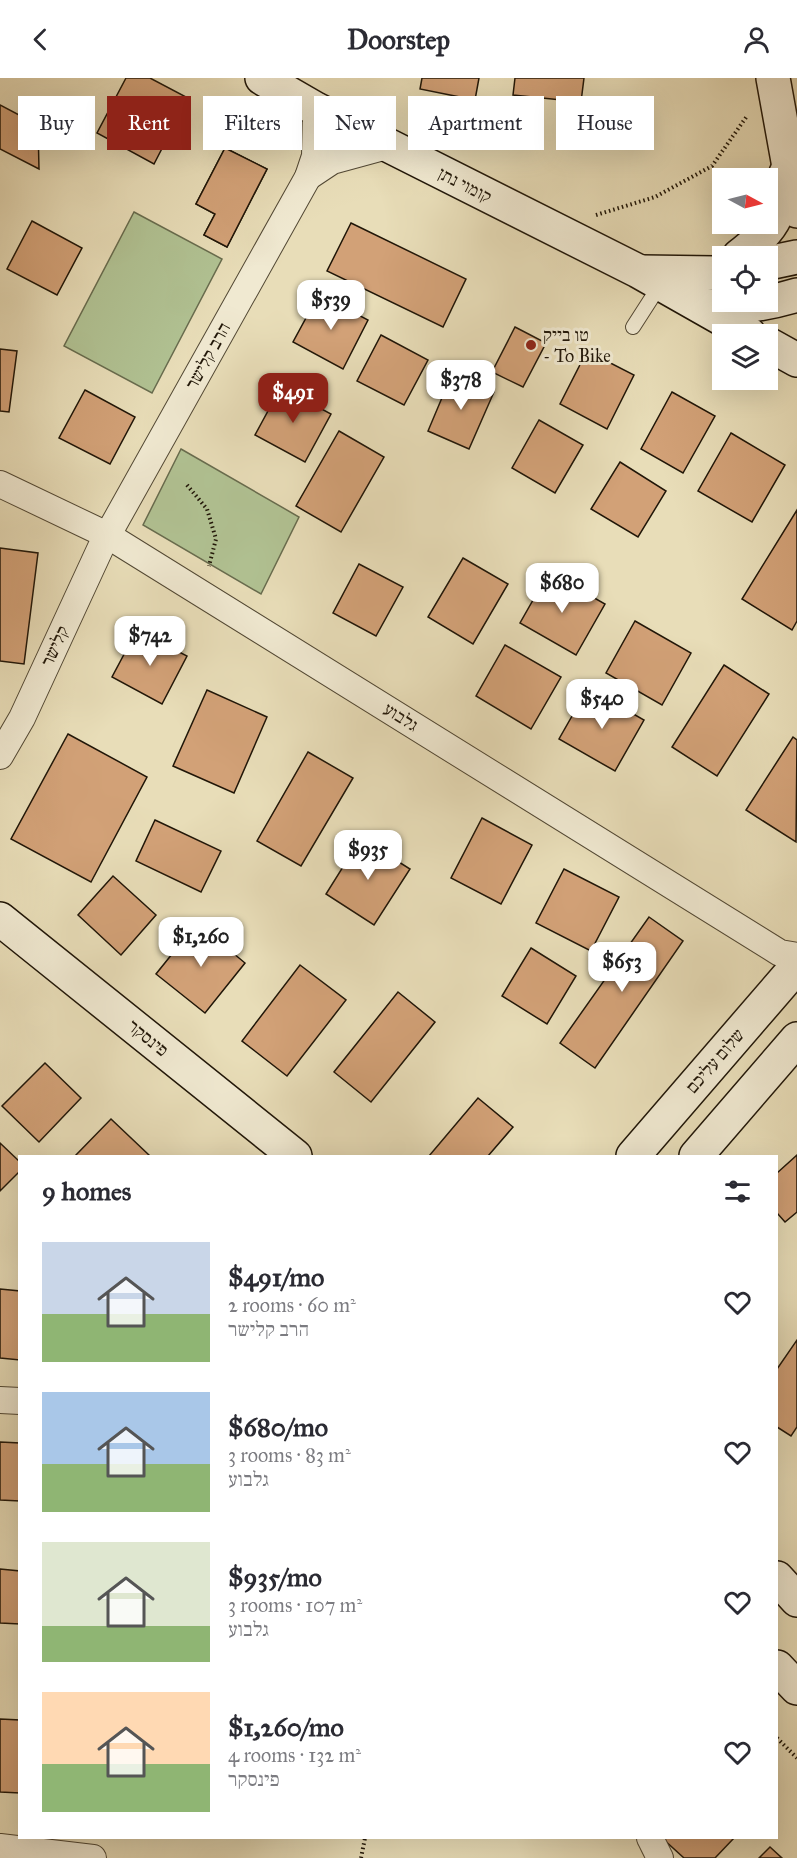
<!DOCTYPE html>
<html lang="en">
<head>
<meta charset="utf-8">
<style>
  body { margin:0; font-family:"IM FELL Great Primer","Frank Ruhl Libre",serif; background:#f2f2f3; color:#2b2b33; height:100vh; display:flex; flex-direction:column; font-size:22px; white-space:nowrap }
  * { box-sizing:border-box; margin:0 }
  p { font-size:20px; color:#7c7c81 }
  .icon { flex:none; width:33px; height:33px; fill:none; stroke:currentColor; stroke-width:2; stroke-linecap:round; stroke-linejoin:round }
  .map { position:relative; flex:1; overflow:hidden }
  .panel { position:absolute; left:18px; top:1077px; width:760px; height:684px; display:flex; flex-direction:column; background:#fff; border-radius:0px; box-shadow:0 6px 24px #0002 }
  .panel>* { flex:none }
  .guide { position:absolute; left:18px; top:18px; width:762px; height:54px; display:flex; gap:12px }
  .needle { width:39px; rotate:97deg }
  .buttons { position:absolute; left:712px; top:90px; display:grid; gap:12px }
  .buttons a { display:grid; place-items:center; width:66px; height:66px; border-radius:0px; background:#fff; box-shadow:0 6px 24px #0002; font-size:30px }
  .price { position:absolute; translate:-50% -51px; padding:0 14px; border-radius:12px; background:#fff; color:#222; font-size:20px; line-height:39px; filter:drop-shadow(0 2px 3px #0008) }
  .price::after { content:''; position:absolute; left:50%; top:36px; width:18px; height:14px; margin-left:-9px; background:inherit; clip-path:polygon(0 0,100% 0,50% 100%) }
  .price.selected { background:#8f2418; color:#fff }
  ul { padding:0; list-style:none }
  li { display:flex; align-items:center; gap:18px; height:150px; padding:0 24px }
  li span { display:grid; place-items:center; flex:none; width:168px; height:120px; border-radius:0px; color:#555 }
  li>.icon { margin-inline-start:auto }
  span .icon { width:72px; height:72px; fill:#fffc; stroke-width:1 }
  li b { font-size:26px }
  h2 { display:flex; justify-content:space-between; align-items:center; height:72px; padding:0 24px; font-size:26px }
  .chip { padding:0 21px; border-radius:0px; background:#fff; box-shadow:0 6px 24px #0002; font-size:21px; line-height:54px }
  .chip.selected { background:#8f2418; color:#fff }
  header { display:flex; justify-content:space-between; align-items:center; height:78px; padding:0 24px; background:#fff; font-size:27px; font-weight:700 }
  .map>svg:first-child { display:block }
</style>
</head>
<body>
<header><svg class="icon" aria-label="back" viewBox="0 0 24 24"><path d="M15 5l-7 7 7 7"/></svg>Doorstep<svg class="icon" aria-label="person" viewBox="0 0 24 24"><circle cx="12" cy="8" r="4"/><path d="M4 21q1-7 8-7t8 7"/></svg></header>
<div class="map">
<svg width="797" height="1780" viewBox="0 0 797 1780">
  <rect width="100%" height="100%" fill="#e8ddb8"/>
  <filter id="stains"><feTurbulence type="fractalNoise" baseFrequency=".00333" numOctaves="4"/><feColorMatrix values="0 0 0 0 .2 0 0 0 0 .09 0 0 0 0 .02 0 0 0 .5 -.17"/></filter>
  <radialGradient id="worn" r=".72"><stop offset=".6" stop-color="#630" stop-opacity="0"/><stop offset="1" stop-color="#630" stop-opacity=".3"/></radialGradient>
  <g fill="#b1c293" stroke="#686c4e" stroke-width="1.5">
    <path d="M134 134 222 181 152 315 64 268Z"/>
    <path d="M181 371 299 439 261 516 143 447Z"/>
  </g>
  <g fill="#d2a177" stroke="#201608" stroke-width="1.5">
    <path d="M126 0H150L188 20 154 86 97 55Z"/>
    <path d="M422 0H479L475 22 420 11Z"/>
    <path d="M515 0H584L581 24 513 17Z"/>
    <path d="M0 27 38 47 39 91 0 71Z"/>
    <path d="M225 70 267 91 227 169 204 157 215 136 196 126Z"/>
    <path d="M225 70 267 91 227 169 204 157 215 136 196 126Z"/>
    <path d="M32 143 82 170 57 217 7 191Z"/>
    <path d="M351 145 466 201 443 249 327 193Z"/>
    <path d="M319 216 368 242 343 291 293 264Z"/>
    <path d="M515 249 546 265 523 309 492 294Z"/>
    <path d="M381 257 428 282 404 327 357 303Z"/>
    <path d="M0 271 17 273 9 334 0 333Z"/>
    <path d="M587 273 634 297 607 351 560 326Z"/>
    <path d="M452 296 494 314 469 371 428 353Z"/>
    <path d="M281 309 331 336 305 384 255 357Z"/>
    <path d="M85 312 135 339 110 386 59 360Z"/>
    <path d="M672 314 715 338 683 395 641 371Z"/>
    <path d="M539 342 583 367 555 415 512 390Z"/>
    <path d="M339 353 384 379 341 454 296 428Z"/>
    <path d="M731 355 785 387 752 444 698 413Z"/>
    <path d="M620 384 666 413 638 459 591 431Z"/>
    <path d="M797 432V543L792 552 742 521Z"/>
    <path d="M0 470 38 475 24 586 0 583Z"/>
    <path d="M463 480 508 506 473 566 428 539Z"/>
    <path d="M359 486 403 509 376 558 333 535Z"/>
    <path d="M549 494 605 526 576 577 520 545Z"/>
    <path d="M635 543 691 575 662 627 606 595Z"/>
    <path d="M137 552 187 578 162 626 112 599Z"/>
    <path d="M505 567 561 599 531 651 476 618Z"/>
    <path d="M724 587 769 616 717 698 672 669Z"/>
    <path d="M588 610 644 642 615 693 559 661Z"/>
    <path d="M207 612 267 639 234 715 173 688Z"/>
    <path d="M68 656 147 699 91 804 11 761Z"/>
    <path d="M793 659 797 662 796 764 746 732Z"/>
    <path d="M308 674 353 700 301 788 257 763Z"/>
    <path d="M482 740 532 767 501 826 451 800Z"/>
    <path d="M155 742 221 773 201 814 136 783Z"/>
    <path d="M361 760 410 791 374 847 326 816Z"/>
    <path d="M564 791 619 819 591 873 536 845Z"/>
    <path d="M113 798 156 837 121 877 78 837Z"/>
    <path d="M649 839 683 863 595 990 560 965Z"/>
    <path d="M197 845 245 885 205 935 156 896Z"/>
    <path d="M531 870 576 898 547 946 502 918Z"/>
    <path d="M300 887 346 922 287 998 242 963Z"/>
    <path d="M398 914 435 944 371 1024 334 994Z"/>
    <path d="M45 985 81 1020 39 1064 2 1028Z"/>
    <path d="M478 1020 513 1049 488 1078H429Z"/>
    <path d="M111 1041 150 1078H75Z"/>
    <path d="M0 1065 20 1084V1093L0 1113Z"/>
    <path d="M797 1077V1134L785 1144 777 1135V1095Z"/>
    <path d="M0 1211 20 1213V1282L0 1280Z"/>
    <path d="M797 1262V1349L791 1358 777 1349V1291Z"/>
    <path d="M0 1364 20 1365V1423L0 1422Z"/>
    <path d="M0 1491 20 1493V1546L0 1545Z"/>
    <path d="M0 1641 20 1642V1715L0 1714Z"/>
    <path d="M662 1760H734L715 1780H684Z"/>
    <path d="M770 1769 782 1780H759Z"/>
  </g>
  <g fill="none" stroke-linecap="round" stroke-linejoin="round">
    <g stroke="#524834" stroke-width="16">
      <path id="lane" d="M633 249 660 207"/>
    </g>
    <g stroke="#524834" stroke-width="28">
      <g id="street">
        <path d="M308 99 332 83 387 68"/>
        <path d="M0 406 107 457 780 875 797 878"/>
        <path d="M0 678 22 640 101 469 308 99 315 78 316 31"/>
        <path d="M0 1322 20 1323"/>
        <path d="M650 1760 660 1780"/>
        <path d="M0 1769 93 1780"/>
      </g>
    </g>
    <g stroke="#201608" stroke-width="36">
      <g id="secondary">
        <path d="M262 0 316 31 638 193 749 256"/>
        <path d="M773 0 797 133"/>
        <path d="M739 178C773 152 780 139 786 95"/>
        <path d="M768 185 797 179"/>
        <path d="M642 194 715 195 723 194"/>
        <path d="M700 227C735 231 764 227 797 217"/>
        <path d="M768 266 797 282"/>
        <path d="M0 841 295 1078"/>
        <path d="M633 1078 797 888"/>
        <path d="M696 1078 797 961"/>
        <path d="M777 1500 797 1522"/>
        <path d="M777 1589 797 1610"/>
      </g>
    </g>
    <g stroke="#201608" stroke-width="4" stroke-dasharray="1.5 3" stroke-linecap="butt">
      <path d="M596 137 655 119 712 88 747 38"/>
      <path d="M187 407 207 431 216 461 209 488"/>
      <path d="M777 1660 797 1680"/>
      <path d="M361 1780 365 1760"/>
    </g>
    <use href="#lane" stroke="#f0e9d1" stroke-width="14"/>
    <use href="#street" stroke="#f0e9d1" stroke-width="26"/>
    <use href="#secondary" stroke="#f0e9d1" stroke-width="33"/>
  </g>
  <circle fill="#8f2418" stroke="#f0e9d1" stroke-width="2" cx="531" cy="267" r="6"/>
  <g text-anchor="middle" stroke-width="6" stroke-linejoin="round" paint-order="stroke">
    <g font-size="18" fill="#201608" stroke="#f0e9d1">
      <text transform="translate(465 107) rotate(27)" y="6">קומוי נתן</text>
      <text transform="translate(208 278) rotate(-61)" y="6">הרב קלישר</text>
      <text transform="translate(55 568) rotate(-65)" y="6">קלישר</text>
      <text transform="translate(401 639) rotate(32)" y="6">גלבוע</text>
      <text transform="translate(148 960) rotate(39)" y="6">פינסקר</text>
      <text transform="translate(715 983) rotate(-49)" y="6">שלום עליכם</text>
    </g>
    <g font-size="18" fill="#201608" stroke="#f0e9d1" text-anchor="start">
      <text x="543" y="263">טו בייק<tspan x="543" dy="21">- To Bike</tspan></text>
    </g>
  </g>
  <rect width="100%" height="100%" filter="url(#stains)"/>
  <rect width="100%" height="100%" fill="url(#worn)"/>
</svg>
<div class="buttons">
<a><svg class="needle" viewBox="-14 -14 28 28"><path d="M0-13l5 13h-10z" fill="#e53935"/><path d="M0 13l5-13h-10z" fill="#7c7c81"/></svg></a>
<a><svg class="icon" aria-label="locate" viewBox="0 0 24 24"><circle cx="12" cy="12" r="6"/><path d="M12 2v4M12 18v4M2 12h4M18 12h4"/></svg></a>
<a><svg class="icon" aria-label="layers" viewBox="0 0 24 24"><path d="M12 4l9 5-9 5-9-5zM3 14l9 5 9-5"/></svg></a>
</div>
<b class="price" style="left:331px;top:253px">$539</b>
<b class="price" style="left:461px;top:333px">$378</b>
<b class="price selected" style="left:293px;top:346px">$491</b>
<b class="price" style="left:562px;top:536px">$680</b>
<b class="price" style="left:150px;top:589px">$742</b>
<b class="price" style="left:602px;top:652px">$540</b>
<b class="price" style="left:368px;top:803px">$935</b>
<b class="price" style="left:201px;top:890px">$1,260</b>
<b class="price" style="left:622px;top:915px">$653</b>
<div class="guide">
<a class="chip">Buy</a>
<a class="chip selected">Rent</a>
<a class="chip">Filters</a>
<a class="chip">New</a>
<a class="chip">Apartment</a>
<a class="chip">House</a>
</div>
<section class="panel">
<h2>9 homes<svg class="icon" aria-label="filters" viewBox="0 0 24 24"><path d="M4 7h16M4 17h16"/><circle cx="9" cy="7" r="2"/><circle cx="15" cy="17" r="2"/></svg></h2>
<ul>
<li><span style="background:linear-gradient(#c9d6e8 60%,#8fb573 0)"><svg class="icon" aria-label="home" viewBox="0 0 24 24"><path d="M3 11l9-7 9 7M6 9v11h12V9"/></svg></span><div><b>$491/mo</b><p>2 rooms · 60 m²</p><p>הרב קלישר</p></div><svg class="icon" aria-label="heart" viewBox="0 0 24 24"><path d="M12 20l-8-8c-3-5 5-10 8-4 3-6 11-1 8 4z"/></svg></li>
<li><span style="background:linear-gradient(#a9c7e8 60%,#8fb573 0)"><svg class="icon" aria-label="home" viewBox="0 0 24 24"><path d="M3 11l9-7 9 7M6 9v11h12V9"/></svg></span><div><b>$680/mo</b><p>3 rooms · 83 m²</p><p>גלבוע</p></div><svg class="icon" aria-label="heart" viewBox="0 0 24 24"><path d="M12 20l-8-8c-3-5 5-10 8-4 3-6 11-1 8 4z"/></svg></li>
<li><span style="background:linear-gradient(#dfe7d0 70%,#8fb573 0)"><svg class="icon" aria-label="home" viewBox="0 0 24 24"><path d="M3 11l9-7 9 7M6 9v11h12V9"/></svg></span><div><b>$935/mo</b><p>3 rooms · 107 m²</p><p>גלבוע</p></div><svg class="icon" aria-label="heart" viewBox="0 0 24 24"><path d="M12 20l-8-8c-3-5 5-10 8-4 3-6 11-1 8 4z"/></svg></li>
<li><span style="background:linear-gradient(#ffd9b3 60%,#8fb573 0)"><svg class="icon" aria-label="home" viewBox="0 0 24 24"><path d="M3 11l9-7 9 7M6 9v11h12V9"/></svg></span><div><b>$1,260/mo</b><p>4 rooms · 132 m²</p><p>פינסקר</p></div><svg class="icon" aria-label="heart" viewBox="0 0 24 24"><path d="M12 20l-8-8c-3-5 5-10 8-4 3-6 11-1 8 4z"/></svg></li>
</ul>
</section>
</div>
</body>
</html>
